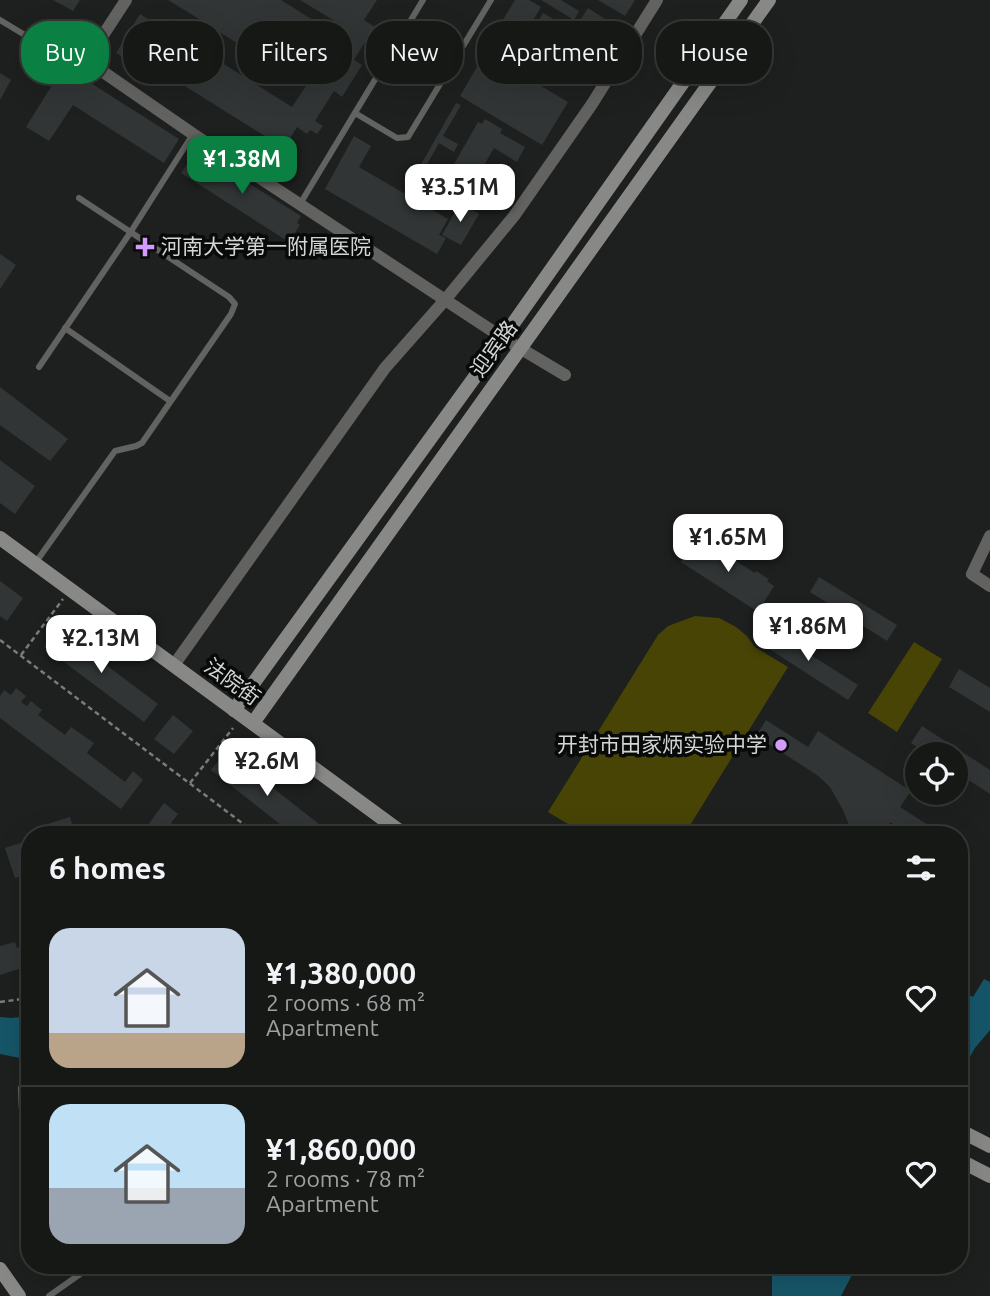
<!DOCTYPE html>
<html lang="en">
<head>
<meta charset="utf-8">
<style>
  body { margin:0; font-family:Ubuntu,"Noto Sans SC",sans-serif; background:#232523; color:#f1f3f6; height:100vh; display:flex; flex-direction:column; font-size:26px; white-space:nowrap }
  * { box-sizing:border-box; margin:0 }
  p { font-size:23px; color:#9ea0a1 }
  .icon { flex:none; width:38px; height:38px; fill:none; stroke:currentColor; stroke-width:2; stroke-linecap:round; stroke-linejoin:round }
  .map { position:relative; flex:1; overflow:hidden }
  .side { position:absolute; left:21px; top:826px; width:947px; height:448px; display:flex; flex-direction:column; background:#161816; border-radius:28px; box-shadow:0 7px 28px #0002,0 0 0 2px #353735 }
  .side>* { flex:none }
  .banner { position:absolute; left:21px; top:21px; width:948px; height:63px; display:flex; gap:14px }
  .buttons { position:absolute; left:905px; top:742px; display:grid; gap:14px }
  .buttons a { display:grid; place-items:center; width:63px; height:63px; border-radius:50%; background:#161816; box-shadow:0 7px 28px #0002,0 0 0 2px #353735; font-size:35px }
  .price { position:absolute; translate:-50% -60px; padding:0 16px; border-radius:14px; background:#fff; color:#222; font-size:23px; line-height:46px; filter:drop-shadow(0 2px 4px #0008) }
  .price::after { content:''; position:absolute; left:50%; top:42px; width:21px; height:16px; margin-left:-10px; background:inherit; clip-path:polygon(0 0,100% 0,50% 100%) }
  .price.on { background:#0b8043; color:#fff }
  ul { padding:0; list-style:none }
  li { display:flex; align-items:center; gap:21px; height:175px; padding:0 28px }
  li+li { border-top:2px solid #353735 }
  li span { display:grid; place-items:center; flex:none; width:196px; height:140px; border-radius:21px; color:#555 }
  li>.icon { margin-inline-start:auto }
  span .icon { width:84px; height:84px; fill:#fffc; stroke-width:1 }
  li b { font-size:30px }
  h2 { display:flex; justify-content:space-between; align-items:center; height:84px; padding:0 28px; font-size:30px }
  .pill { padding:0 24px; border-radius:28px; background:#161816; box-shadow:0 7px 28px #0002,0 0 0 2px #353735; font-size:24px; line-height:63px }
  .pill.on { background:#0b8043; color:#fff }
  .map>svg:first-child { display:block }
</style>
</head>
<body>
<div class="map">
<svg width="990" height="1296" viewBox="0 0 990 1296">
  <rect width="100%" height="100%" fill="#1d201e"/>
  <g fill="#474405">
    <path d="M695 616 719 618 736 627 747 636 755 647 788 667 684 835H586L548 812 658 635 668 626Z"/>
    <path d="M914 642 942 659 897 732 868 713Z"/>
  </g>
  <g fill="#165669">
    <path d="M984 979 990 982V1030L975 1048 959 1075V1003L963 1005 969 995 973 997Z"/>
    <path d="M30 1016V1058H20L0 1054V1017L11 1018Z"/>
    <path d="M768 1265H857L841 1296H772V1276Z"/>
  </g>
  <g fill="#313535" fill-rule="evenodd">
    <path d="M53 0H80L73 11Z"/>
    <path d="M168 0H281L337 35 343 26 300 0H377L364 20 381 31 375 41 368 37 354 60 362 65 342 97 334 91 315 121 323 126 317 134 310 130 307 134 297 127 284 148 132 53 127 60 116 53 140 14 180 39 181 37 191 43 204 22ZM221 33 306 86 292 107 208 54Z"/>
    <path d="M515 0H529L541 7 516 49 493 36Z"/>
    <path d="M541 0H561L579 11 574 20Z"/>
    <path d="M598 0H635L625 16Z"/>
    <path d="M588 8 611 23 601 40 577 25Z"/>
    <path d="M543 13 593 42 569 81 520 52Z"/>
    <path d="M485 53 568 102 542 145 460 96Z"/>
    <path d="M64 66 179 139 164 163 73 105 49 141 26 127Z"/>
    <path d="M0 73 11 80 0 100Z"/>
    <path d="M456 103 461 105 443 136 458 144 454 152 439 143 416 184 411 182Z"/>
    <path d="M485 119 502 129 500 133 525 147 517 162 494 148 476 179 499 192 491 206 465 191 462 196 445 186 448 181 445 180 478 122 482 124Z"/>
    <path d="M354 136 371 146 359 167 448 219 439 235 446 238 437 254 325 189Z"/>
    <path d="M196 150 301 216 297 223 300 225 289 242 181 173Z"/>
    <path d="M460 203 479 214 461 245 442 235Z"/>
    <path d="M0 254 16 265 0 289Z"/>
    <path d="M0 387 68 439 50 461 0 425Z"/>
    <path d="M0 460 35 486 15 514 0 503Z"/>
    <path d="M698 536 711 545 713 542 722 548 720 551 755 573 756 571 769 579 767 581 774 586 758 612 681 562Z"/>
    <path d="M819 577 897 625 887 641 810 592Z"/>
    <path d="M0 581 23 598 7 621 0 616Z"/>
    <path d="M767 627 858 685 848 700 757 641Z"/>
    <path d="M57 628 158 704 144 722 44 647Z"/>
    <path d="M959 669 990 688V712L949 687Z"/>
    <path d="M16 688 26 696 21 702 27 706 31 701 42 710 38 715 65 735 71 727 94 743 87 753 125 782 133 771 143 780 121 809 0 718V696L4 690 11 695Z"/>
    <path d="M173 715 193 731 174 754 154 739Z"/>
    <path d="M766 720 808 747 818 731 911 791 900 807 939 832 937 835H909L890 822 887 835H853L843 810 830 787 817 775 756 736Z"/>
    <path d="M922 726 990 770V794L956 772V754H928L911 743Z"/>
    <path d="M226 751 333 835H294L211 770Z"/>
    <path d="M164 803 178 814 171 823 187 835H147L143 832Z"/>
    <path d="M70 817 75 835H40L38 827Z"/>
    <path d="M30 840V873L15 878 5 848Z"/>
    <path d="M26 940H30V972L23 974 22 968 0 975V946L15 942 17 948 28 946Z"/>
  </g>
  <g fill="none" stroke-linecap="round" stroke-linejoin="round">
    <g stroke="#7a7c7b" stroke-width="2.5" stroke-dasharray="5 3.5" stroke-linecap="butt">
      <path d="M0 640 258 835"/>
      <path d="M21 655 63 599"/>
      <path d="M190 783 233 728"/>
      <path d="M0 1002 30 998"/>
    </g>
    <g stroke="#626361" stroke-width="6">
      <path d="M0 20 78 67 84 65 91 59"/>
      <path d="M355 113 397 138 408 137 491 0"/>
      <path d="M300 204 423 0"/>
      <path d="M65 328 170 401"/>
      <path d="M39 367 130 233 193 134"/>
      <path d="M36 562 115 451 136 446 142 443 231 314 235 304 229 297 79 198"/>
      <path d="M21 1088C21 1109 23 1128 30 1148"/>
      <path d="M49 1296 93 1265"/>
    </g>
    <g stroke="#626361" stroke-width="12">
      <path d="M126 0 94 49 91 58 96 67 193 134 503 338 565 375"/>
      <path d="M990 536 972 574 990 586"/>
      <path d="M174 665 385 368 445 300 514 216 592 104 657 0"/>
    </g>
    <g stroke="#888987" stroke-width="14">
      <path d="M0 538 405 835"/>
      <path d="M234 710 503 338 741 0"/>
      <path d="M253 723 769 0"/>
      <path d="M959 1130 990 1146"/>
      <path d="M959 1160 990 1176"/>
      <path d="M0 1269 19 1296"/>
    </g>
  </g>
  <g fill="#d39cfc" stroke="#080909" stroke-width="2.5">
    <path d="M141.5 236.5h7v7h7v7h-7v7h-7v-7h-7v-7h7z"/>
    <circle cx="781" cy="745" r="7"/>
  </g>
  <g text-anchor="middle" stroke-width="7" stroke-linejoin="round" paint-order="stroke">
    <g font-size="21" fill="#d4d6d5" stroke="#080909" text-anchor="start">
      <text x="161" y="254">河南大学第一附属医院</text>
      <text x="767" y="752" text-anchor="end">开封市田家炳实验中学</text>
    </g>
    <g font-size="21" fill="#d4d6d5" stroke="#080909">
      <text transform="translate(494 349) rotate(-54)" y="7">迎宾路</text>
      <text transform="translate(232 682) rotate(36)" y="7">法院街</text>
    </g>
  </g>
</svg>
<div class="buttons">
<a><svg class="icon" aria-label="locate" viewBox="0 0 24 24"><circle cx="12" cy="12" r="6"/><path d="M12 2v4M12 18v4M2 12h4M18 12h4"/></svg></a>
</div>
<b class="price on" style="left:242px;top:196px">¥1.38M</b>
<b class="price" style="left:460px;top:224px">¥3.51M</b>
<b class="price" style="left:728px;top:574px">¥1.65M</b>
<b class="price" style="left:808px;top:663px">¥1.86M</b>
<b class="price" style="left:101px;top:675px">¥2.13M</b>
<b class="price" style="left:267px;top:798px">¥2.6M</b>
<div class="banner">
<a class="pill on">Buy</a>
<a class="pill">Rent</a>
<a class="pill">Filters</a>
<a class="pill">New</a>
<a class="pill">Apartment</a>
<a class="pill">House</a>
</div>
<section class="side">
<h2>6 homes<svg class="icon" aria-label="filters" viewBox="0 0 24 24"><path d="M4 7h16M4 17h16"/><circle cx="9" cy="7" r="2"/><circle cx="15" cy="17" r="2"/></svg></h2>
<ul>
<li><span style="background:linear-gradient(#c9d6e8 75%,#b9a48a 0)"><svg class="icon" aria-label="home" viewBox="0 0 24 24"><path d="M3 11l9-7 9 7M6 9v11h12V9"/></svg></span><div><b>¥1,380,000</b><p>2 rooms · 68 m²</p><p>Apartment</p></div><svg class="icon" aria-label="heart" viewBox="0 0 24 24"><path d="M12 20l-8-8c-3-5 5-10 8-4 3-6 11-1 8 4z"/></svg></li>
<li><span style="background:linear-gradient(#bfe0f5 60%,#9aa5b1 0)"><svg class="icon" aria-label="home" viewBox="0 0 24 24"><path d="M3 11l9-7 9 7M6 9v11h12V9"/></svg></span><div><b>¥1,860,000</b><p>2 rooms · 78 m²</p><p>Apartment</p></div><svg class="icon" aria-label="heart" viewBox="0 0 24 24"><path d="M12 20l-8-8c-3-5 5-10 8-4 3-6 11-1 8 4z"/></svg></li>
</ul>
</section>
</div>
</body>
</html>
